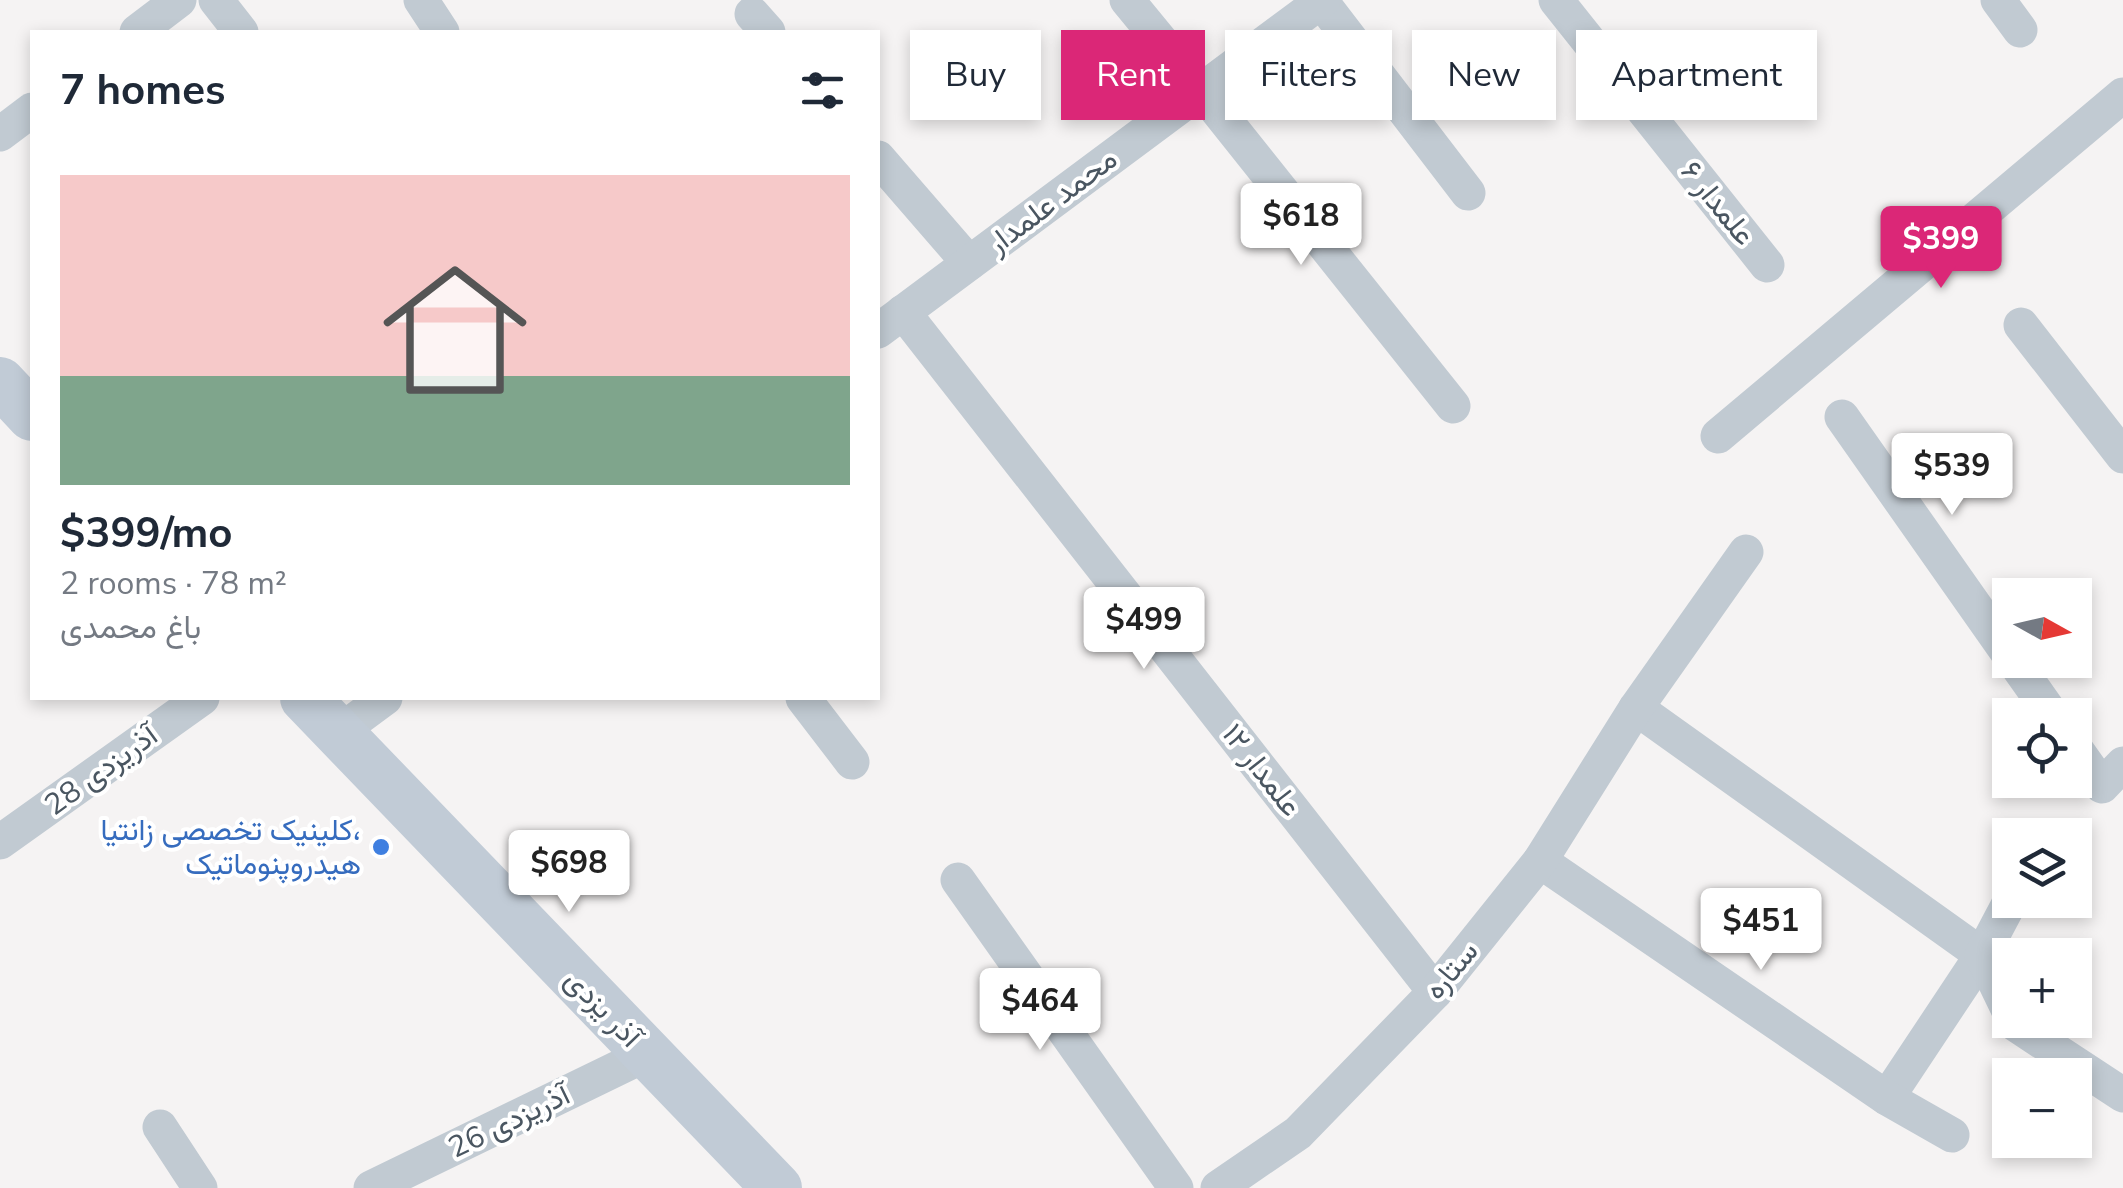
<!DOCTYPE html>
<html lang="en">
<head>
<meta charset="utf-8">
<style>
  body { margin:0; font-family:"Nunito Sans",Vazirmatn,sans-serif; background:#f2f2f3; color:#1f2937; height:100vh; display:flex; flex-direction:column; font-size:38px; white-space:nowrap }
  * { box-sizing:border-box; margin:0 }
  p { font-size:32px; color:#747a83 }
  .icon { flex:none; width:55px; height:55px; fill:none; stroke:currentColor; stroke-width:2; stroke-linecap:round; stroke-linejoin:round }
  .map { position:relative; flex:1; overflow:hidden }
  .details { position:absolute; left:30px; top:30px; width:850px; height:670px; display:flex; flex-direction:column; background:#fff; border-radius:0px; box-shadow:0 5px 15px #0003 }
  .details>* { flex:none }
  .guide { position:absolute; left:910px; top:30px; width:950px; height:90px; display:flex; gap:20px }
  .needle { width:65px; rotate:98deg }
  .fabs { position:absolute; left:1992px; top:578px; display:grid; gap:20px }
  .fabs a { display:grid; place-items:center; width:100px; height:100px; border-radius:0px; background:#fff; box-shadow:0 5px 15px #0003; font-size:50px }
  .price { position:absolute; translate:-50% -85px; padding:0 22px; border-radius:10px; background:#fff; color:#222; font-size:32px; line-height:65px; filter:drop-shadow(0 2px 5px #0008) }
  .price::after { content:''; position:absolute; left:50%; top:60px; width:30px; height:22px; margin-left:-15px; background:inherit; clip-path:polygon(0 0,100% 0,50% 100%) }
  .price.current { background:#db2777; color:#fff }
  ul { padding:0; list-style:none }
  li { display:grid; align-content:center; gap:20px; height:530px; padding:0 30px }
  li span { display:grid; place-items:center; height:310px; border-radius:0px; color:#555 }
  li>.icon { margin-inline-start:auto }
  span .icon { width:180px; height:180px; fill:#fffc; stroke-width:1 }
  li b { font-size:42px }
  h2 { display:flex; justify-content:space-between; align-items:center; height:120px; padding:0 30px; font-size:42px }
  .chip { padding:0 35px; border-radius:0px; background:#fff; box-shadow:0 5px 15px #0003; font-size:35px; line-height:90px }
  .chip.current { background:#db2777; color:#fff }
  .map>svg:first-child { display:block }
</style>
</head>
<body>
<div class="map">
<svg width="2123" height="1188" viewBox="0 0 2123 1188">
  <rect width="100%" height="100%" fill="#f5f3f3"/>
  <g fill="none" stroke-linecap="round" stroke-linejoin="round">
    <g stroke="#c1cad2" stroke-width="35">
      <path d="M216 0 241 32"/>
      <path d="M421 0 442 32"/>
      <path d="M1127 0 1201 90 1453 406"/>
      <path d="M1556 0 1767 265"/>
      <path d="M1998 0 2020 30"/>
      <path d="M1321 1 1468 193"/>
      <path d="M752 14 768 32"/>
      <path d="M137 32 179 0"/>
      <path d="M0 134 32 110"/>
      <path d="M878 158 969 263"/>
      <path d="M903 312 1435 992"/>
      <path d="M2021 325 2123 456"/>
      <path d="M878 331 1323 0"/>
      <path d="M1842 417 2010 656"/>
      <path d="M1718 436 2123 95"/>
      <path d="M2013 660 2052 715"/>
      <path d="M803 698 852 762"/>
      <path d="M1636 708 1982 955 1887 1098"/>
      <path d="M339 732 385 698"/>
      <path d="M2075 748 2102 786 2123 764"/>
      <path d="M0 842 202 698"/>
      <path d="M1540 861 1887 1098 1952 1135"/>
      <path d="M958 880 1176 1188"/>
      <path d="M2010 1013 1982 955 2011 900"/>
      <path d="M2013 1020 2015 1024 2123 1095"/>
      <path d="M160 1127 200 1188"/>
      <path d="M371 1188 647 1054"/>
      <path d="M1218 1188 1298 1133 1435 992 1540 861 1636 708 1746 552"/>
    </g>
    <g stroke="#c1cbd6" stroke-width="50">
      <path d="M0 382 32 416"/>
      <path d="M305 698 777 1188"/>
    </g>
  </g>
  <circle fill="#3f7fe0" stroke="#fff" stroke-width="4" cx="381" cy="847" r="10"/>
  <g text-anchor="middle" stroke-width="8" stroke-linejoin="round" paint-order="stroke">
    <g font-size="30" fill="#4a5661" stroke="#fff">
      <text transform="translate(1052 201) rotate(-37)" y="10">محمد علمدار</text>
      <text transform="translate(1718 203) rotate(51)" y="10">علمدار ۶</text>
      <text transform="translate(101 770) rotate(-36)" y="10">آذریزدی 28</text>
      <text transform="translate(1262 770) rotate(52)" y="10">علمدار ۱۲</text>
      <text transform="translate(1451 970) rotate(-50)" y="10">ستاره</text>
      <text transform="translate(603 1008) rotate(46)" y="10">آذر یزدی</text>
      <text transform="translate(509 1121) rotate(-26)" y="10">آذریزدی 26</text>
    </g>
    <g font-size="30" fill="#366cbe" stroke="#fff" text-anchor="end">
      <text x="361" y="840">کلینیک تخصصی زانتیا،<tspan x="361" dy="34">هیدروپنوماتیک</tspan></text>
    </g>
  </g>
</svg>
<div class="fabs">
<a><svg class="needle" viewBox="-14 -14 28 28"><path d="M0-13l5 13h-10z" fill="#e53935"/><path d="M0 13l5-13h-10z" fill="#747a83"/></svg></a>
<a><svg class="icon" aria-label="locate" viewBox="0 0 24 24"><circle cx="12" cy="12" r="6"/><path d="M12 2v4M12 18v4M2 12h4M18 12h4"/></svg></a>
<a><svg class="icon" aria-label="layers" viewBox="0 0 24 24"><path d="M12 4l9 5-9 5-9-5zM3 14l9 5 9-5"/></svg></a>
<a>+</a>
<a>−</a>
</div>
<b class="price" style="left:1301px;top:268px">$618</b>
<b class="price current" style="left:1941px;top:291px">$399</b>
<b class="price" style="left:1952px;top:518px">$539</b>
<b class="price" style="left:1144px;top:672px">$499</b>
<b class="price" style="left:569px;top:915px">$698</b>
<b class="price" style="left:1761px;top:973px">$451</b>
<b class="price" style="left:1040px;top:1053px">$464</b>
<div class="guide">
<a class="chip">Buy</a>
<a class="chip current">Rent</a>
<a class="chip">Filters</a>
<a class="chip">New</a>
<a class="chip">Apartment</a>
</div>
<section class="details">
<h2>7 homes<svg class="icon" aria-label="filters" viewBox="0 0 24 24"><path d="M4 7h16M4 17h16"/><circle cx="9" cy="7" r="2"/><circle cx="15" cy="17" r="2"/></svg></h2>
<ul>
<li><span style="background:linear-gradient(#f6c9c9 65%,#7fa58c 0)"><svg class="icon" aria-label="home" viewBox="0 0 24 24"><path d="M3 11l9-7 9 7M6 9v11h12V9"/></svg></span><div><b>$399/mo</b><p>2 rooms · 78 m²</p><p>باغ محمدی</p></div></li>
</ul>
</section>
</div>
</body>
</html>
